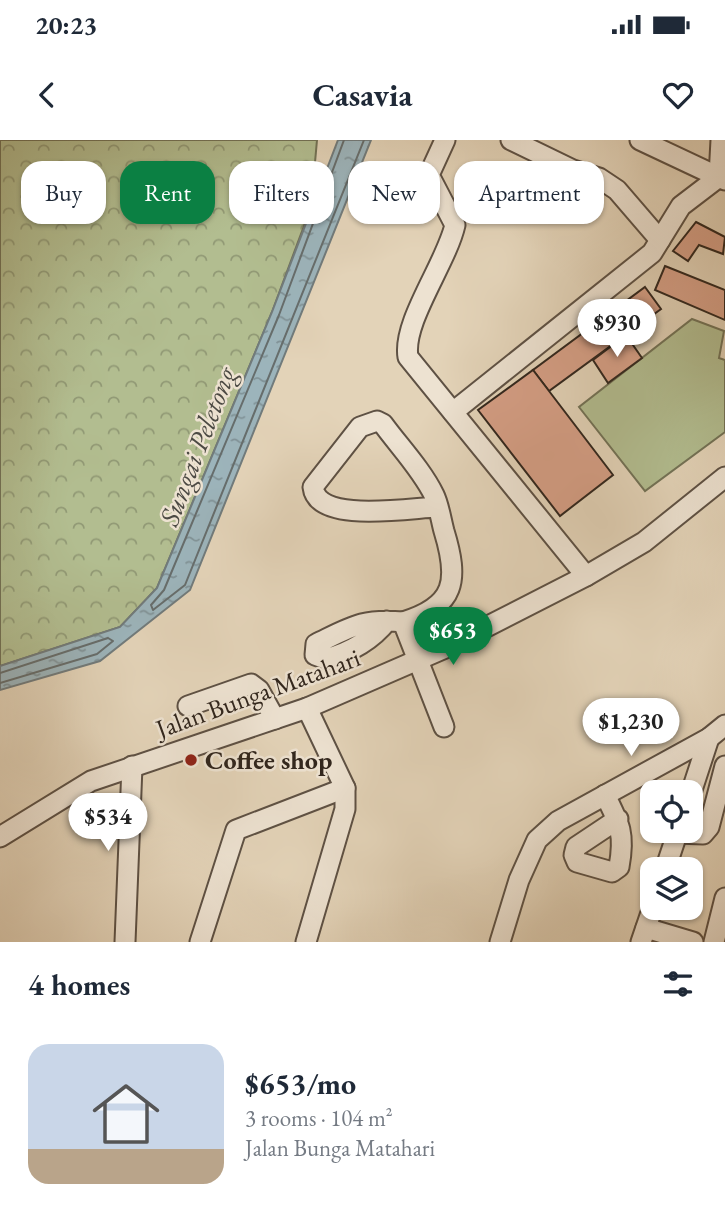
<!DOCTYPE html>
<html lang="en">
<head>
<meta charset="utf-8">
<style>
  body { margin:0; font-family:"EB Garamond",serif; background:#f6f6f7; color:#1f2937; height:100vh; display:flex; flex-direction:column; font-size:26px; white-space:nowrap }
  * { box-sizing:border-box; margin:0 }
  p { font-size:23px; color:#747a83 }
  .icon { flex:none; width:38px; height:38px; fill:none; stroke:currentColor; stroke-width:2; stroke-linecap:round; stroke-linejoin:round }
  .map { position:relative; height:802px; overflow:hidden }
  .side { display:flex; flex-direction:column; background:#fff; flex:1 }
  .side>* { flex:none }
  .guide { position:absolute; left:21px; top:21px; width:684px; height:63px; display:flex; gap:14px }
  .fabs { position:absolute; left:640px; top:640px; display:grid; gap:14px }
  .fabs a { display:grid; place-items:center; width:63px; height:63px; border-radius:14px; background:#fff; box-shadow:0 2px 5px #0004; font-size:35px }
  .price { position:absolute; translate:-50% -60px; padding:0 16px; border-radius:24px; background:#fff; color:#222; font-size:23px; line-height:46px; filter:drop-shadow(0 2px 4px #0008) }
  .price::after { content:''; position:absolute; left:50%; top:42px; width:21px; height:16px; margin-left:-10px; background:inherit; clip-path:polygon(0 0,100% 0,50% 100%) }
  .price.current { background:#0b8043; color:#fff }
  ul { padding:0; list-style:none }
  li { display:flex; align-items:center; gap:21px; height:175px; padding:0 28px }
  li span { display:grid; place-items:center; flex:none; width:196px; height:140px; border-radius:21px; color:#555 }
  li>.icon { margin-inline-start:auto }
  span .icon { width:84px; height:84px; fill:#fffc; stroke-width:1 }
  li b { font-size:30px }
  h2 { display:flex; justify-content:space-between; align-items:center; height:84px; padding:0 28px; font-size:30px }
  .chip { padding:0 24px; border-radius:21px; background:#fff; box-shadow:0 2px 5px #0004; font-size:24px; line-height:63px }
  .chip.current { background:#0b8043; color:#fff }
  .status { display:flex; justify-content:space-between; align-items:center; height:49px; padding:0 35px; background:#fff; direction:ltr }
  .status svg { height:19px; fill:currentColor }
  header { display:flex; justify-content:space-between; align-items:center; height:91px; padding:0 28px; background:#fff; font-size:32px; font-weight:700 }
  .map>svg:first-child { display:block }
</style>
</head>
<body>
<div class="status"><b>20:23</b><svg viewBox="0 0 49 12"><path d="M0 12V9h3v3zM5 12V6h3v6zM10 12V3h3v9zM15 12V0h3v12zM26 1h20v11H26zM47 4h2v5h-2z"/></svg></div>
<header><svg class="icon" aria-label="back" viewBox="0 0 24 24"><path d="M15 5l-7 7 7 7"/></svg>Casavia<svg class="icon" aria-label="heart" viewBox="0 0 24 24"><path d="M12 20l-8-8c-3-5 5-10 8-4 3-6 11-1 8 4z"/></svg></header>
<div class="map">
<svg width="725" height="802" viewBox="0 0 725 802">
  <defs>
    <pattern id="forest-crowns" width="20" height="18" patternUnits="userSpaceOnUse" patternTransform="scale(1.75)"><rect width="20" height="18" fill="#b2bd90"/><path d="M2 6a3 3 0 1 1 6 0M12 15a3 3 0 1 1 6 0" fill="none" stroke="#919975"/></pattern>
    <pattern id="water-ripples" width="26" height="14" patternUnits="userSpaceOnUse" patternTransform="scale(1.75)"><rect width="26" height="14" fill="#9cb4bb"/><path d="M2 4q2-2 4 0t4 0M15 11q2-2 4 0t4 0" fill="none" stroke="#809297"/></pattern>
  </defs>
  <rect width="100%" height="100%" fill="#e3d3b8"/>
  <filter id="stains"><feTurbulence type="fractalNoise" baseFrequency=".00286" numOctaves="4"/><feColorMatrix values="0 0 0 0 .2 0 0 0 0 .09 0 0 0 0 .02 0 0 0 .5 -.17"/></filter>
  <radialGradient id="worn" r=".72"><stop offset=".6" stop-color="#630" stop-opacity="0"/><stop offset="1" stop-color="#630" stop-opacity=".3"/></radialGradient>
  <path fill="#b2bd90" stroke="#727256" stroke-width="2" d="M692 179 724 191 719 218 725 220V292L645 351 579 267Z"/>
  <path fill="url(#forest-crowns)" stroke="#727256" stroke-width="2" d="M0 0H317L311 67 272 172 157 448 120 487 0 526Z"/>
  <path fill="url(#water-ripples)" stroke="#717b7c" stroke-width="2" d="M338 0H371L190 450 100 521 0 550V526L120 487 157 448 272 172Z"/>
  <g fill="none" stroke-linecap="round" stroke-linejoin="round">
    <g stroke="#666d6c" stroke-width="2">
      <path d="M344 0 279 175 164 450 151 465 153 470 185 445 364 0"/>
      <path d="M0 533 108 498 113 501 97 514 0 543"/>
    </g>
  </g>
  <g fill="#d69f86" stroke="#31261d" stroke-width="2">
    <path d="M696 82 725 97 723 114 699 105 688 121 673 111Z"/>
    <path d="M665 126 725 150V180L655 150Z"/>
    <path d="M645 147 661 169 549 251 533 230Z"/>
    <path d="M626 195 642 218 608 243 593 220Z"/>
    <path d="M533 230 613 335 560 376 478 270Z"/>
  </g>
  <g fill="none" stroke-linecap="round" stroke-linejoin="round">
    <g stroke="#5e5144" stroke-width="23">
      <g id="minor">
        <path d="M445 0 429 35 455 85C446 124 402 182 408 217L586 436"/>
        <path d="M511 0 573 30 599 38 617 50 660 100"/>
        <path d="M640 0 725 40"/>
        <path d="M719 37 721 0"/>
        <path d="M453 272 652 113 681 66 719 37"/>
        <path d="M387 481C371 501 351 512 326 519L315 515 316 504C351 487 363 478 403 482L444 587"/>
        <path d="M403 482C456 466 459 440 444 391 441 380 439 365 434 355 422 330 399 306 383 284L377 281 360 287 313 347C317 384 409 368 437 367"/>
        <path d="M188 566 251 544 259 550 275 579"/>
        <path d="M691 653 709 598"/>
        <path d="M605 655C620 684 625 694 619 727L612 732 577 722 574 715 576 707 618 679"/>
        <path d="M677 693 703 694 709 687 725 626"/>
        <path d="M0 697 91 641 307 568 443 509 586 436 644 402 725 337"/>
        <path d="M665 730 678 691"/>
        <path d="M646 788 693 802"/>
        <path d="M125 802 132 626"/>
        <path d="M200 802 236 690 345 648"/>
        <path d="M306 802 345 669V648L307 568"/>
        <path d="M500 802 519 740 537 700 558 681 709 598 725 585"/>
        <path d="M641 802 653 767"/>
        <path d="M714 802 725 758"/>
      </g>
    </g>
    <use href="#minor" stroke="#ede2d1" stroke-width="19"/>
  </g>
  <circle fill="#8f2418" stroke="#ede2d1" stroke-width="2.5" cx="191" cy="620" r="7"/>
  <g text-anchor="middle" stroke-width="5" stroke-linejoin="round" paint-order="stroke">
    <g font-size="26" fill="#31261d" stroke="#ede2d1">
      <text transform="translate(258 553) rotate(-20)" y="9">Jalan Bunga Matahari</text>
    </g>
    <g font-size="26" font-weight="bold" fill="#31261d" stroke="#ede2d1" text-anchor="start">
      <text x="205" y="629">Coffee shop</text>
    </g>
    <g font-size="28" font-style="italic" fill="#4c4a44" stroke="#ede2d1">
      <text transform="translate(197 306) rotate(-69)" y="10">Sungai Peletong</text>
    </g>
  </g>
  <rect width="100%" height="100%" filter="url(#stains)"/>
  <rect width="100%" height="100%" fill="url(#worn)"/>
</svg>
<div class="fabs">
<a><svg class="icon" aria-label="locate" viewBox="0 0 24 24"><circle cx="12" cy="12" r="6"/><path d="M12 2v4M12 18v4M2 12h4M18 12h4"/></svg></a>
<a><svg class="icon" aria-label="layers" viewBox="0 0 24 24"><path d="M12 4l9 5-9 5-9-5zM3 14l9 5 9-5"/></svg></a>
</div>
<b class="price" style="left:617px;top:219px">$930</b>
<b class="price current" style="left:453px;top:527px">$653</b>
<b class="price" style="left:631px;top:618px">$1,230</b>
<b class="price" style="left:108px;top:713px">$534</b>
<div class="guide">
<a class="chip">Buy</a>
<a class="chip current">Rent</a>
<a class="chip">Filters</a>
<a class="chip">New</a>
<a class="chip">Apartment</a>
</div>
</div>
<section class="side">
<h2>4 homes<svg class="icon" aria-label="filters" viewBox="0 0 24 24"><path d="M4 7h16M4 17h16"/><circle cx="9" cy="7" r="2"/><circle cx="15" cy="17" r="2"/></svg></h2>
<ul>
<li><span style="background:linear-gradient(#c9d6e8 75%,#b9a48a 0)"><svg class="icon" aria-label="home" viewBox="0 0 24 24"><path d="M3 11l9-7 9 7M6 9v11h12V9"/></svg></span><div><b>$653/mo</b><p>3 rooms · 104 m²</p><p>Jalan Bunga Matahari</p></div></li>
</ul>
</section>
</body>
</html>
